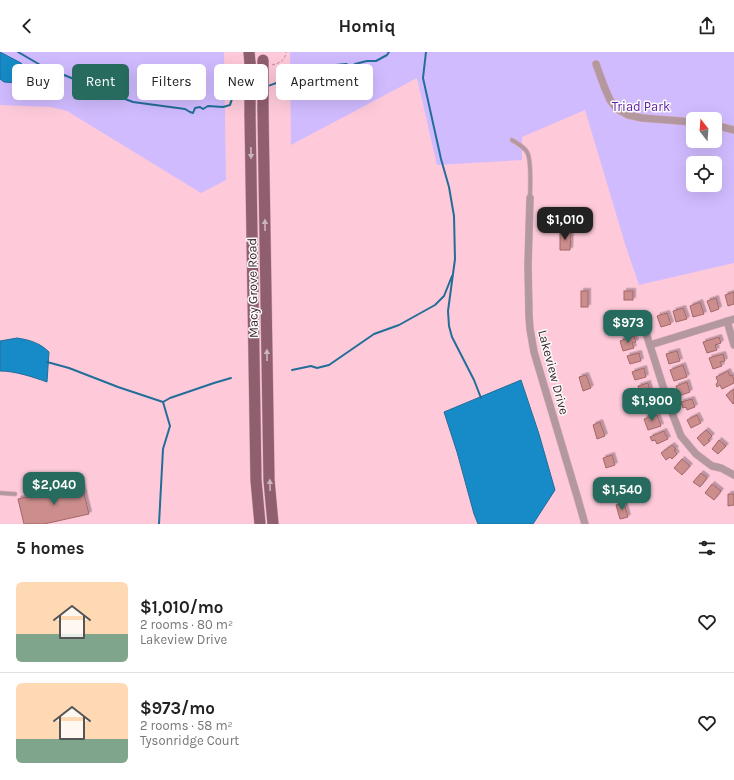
<!DOCTYPE html>
<html lang="en">
<head>
<meta charset="utf-8">
<style>
  body { margin:0; font-family:Karla,sans-serif; background:#f2f2f2; color:#222; height:100vh; display:flex; flex-direction:column; font-size:15px; white-space:nowrap }
  * { box-sizing:border-box; margin:0 }
  p { font-size:13px; color:#767676 }
  .icon { flex:none; width:22px; height:22px; fill:none; stroke:currentColor; stroke-width:2; stroke-linecap:round; stroke-linejoin:round }
  .map { position:relative; height:472px; overflow:hidden }
  .sheet { display:flex; flex-direction:column; background:#fff; flex:1 }
  .sheet>* { flex:none }
  .guide { position:absolute; left:12px; top:12px; width:400px; height:36px; display:flex; gap:8px }
  .needle { width:26px; rotate:343deg }
  .buttons { position:absolute; left:686px; top:60px; display:grid; gap:8px }
  .buttons a { display:grid; place-items:center; width:36px; height:36px; border-radius:6px; background:#fff; box-shadow:0 4px 16px #0002; font-size:20px }
  .price { position:absolute; translate:-50% -34px; padding:0 9px; border-radius:8px; background:#266b5e; color:#fff; font-size:13px; line-height:26px; filter:drop-shadow(0 1px 2px #0008) }
  .price::after { content:''; position:absolute; left:50%; top:24px; width:12px; height:9px; margin-left:-6px; background:inherit; clip-path:polygon(0 0,100% 0,50% 100%) }
  .price.selected { background:#222; color:#fff }
  ul { padding:0; list-style:none }
  li { display:flex; align-items:center; gap:12px; height:100px; padding:0 16px }
  li+li { border-top:1px solid #e0e0e0 }
  li span { display:grid; place-items:center; flex:none; width:112px; height:80px; border-radius:6px; color:#555 }
  li>.icon { margin-inline-start:auto }
  span .icon { width:48px; height:48px; fill:#fffc; stroke-width:1 }
  li b { font-size:17px }
  h2 { display:flex; justify-content:space-between; align-items:center; height:48px; padding:0 16px; font-size:17px }
  .pill { padding:0 14px; border-radius:6px; background:#fff; box-shadow:0 4px 16px #0002; font-size:14px; line-height:36px }
  .pill.selected { background:#266b5e; color:#fff }
  header { display:flex; justify-content:space-between; align-items:center; height:52px; padding:0 16px; background:#fff; font-size:18px; font-weight:700 }
  .map>svg:first-child { display:block }
</style>
</head>
<body>
<header><svg class="icon" aria-label="back" viewBox="0 0 24 24"><path d="M15 5l-7 7 7 7"/></svg>Homiq<svg class="icon" aria-label="share" viewBox="0 0 24 24"><path d="M12 15V3M7 8l5-5 5 5M5 13v7h14v-7"/></svg></header>
<div class="map">
<svg width="734" height="472" viewBox="0 0 734 472">
  <defs>
    <filter id="shadow"><feDropShadow dx="2.5" dy="-2.5" stdDeviation="0" flood-color="#0004"/></filter>
  </defs>
  <rect width="100%" height="100%" fill="#fecada"/>
  <g fill="#d0bbff" fill-rule="evenodd">
    <path d="M0 0H224L226 128 201 141 67 59 51 55 0 53Z"/>
    <path d="M290 0H734V211L639 233 626 195 585 58 522 85V108L437 113 417 26 291 93ZM693 67H715V89H693ZM693 111H715V133H693Z"/>
  </g>
  <g fill="#168bc7" stroke="#236d99">
    <path d="M0 0 21 11 26 19 17 31 4 30 0 27Z"/>
    <path d="M17 286C30 288 40 291 49 300L47 330C33 325 15 319 0 319V289Z"/>
    <path d="M521 328 539 382 555 438 533 472H478L474 462 457 400 444 360Z"/>
  </g>
  <g fill="none" stroke-linecap="round" stroke-linejoin="round">
    <g stroke="#236d99" stroke-width="2">
      <path d="M18 0 42 14 91 34 133 50 185 57 190 60 193 61 195 56 200 55 203 57 208 54 223 55 230 53C232 44 237 39 246 41"/>
      <path d="M426 0 423 26 441 107 449 135 454 164 455 207 448 259 449 274 452 285 474 328 481 346"/>
      <path d="M266 34C271 34 275 31 279 30 288 28 297 27 305 31L313 28 322 19 336 13 346 12 348 13 347 15 349 16 355 12 367 9H376L387 3 389 0"/>
      <path d="M47 310 69 316 118 335 163 350 170 346 214 331 231 326"/>
      <path d="M292 318 311 314 317 316 329 313 374 282 399 273 435 253 444 244 452 224"/>
      <path d="M159 472 163 397 170 374 163 350"/>
    </g>
  </g>
  <g fill="#cc8d8d" stroke="#a36768" filter="url(#shadow)">
    <path d="M560 179 571 180 570 198H560Z"/>
    <rect x="581" y="239" width="7" height="16"/>
    <rect x="624" y="239" width="9" height="9"/>
    <path d="M734 240V252L728 254 725 243Z"/>
    <path d="M716 246 719 257 711 260 707 249Z"/>
    <path d="M700 250 704 262 693 265 690 254Z"/>
    <path d="M683 256 687 267 676 270 673 259Z"/>
    <path d="M667 261 671 272 661 275 657 264Z"/>
    <path d="M634 284 636 290 632 291 634 296 623 299 620 289Z"/>
    <path d="M719 285 721 291 715 293 717 298 707 301 703 290Z"/>
    <path d="M677 299 680 309 669 312 666 302Z"/>
    <path d="M639 301 641 309 630 312 627 304Z"/>
    <path d="M723 302 725 309 720 310 722 314 713 317 709 306Z"/>
    <path d="M683 313 687 325 674 329 670 318Z"/>
    <path d="M644 316 646 325 635 328 632 320Z"/>
    <path d="M728 319 730 324 732 323 734 327V331L722 337 720 333 717 335 716 332 718 330 716 325Z"/>
    <path d="M586 323 591 336 583 339 579 325Z"/>
    <path d="M687 330 690 340 679 344 676 334Z"/>
    <path d="M648 331 651 342 641 345 638 334Z"/>
    <path d="M734 337V351L733 352 726 343Z"/>
    <path d="M692 347 695 355 687 358 686 355 683 356 681 350Z"/>
    <path d="M653 348 656 356 645 360 642 351Z"/>
    <path d="M657 363 661 374 648 378 644 367Z"/>
    <path d="M697 363 701 371 691 376 687 368Z"/>
    <path d="M600 370 605 384 597 387 593 373Z"/>
    <path d="M706 378 712 384 708 388 710 389 704 394 697 386Z"/>
    <path d="M664 379 668 387 657 392 655 388 652 389 650 385Z"/>
    <path d="M719 388 726 394 718 402 712 397Z"/>
    <path d="M672 393 676 397 674 398 677 402 672 407 670 405 666 408 661 401Z"/>
    <path d="M612 403 615 413 606 416 603 406Z"/>
    <path d="M682 407 690 414 682 423 674 416Z"/>
    <path d="M701 421 707 426 700 435 693 430Z"/>
    <path d="M618 428 622 442 614 444 613 442 608 443 606 436 612 435 611 430Z"/>
    <path d="M712 432 721 439 714 448 705 441Z"/>
    <path d="M82 433 89 462 44 472H24L18 447Z"/>
    <path d="M728 442H734V453L728 454Z"/>
    <path d="M624 451 628 465 620 467 616 453Z"/>
  </g>
  <g fill="none" stroke-linecap="round" stroke-linejoin="round">
    <g stroke="#d8a9b8" stroke-width="5">
      <g id="lane">
        <path d="M512 88C517 91 524 95 527 100 532 108 530 136 530 146"/>
        <path d="M0 441 15 442"/>
      </g>
    </g>
    <g stroke="#d8a9b8" stroke-width="8">
      <g id="street">
        <path d="M596 12 604 34 610 48 617 57 628 63 642 66 693 70"/>
        <path d="M715 73 734 78"/>
        <path d="M530 146 528 213 529 264 530 277 534 300 577 444 585 472"/>
        <path d="M727 269 734 293"/>
        <path d="M646 281 669 353 681 384 696 402 712 414 721 416 734 423"/>
        <path d="M650 293 734 267"/>
      </g>
    </g>
    <g stroke="#d8a9b8" stroke-width="12">
      <g id="primary">
        <path d="M249 0 250 11"/>
        <path d="M263 59 269 428 273 472"/>
        <path d="M250 62 256 428 260 472"/>
      </g>
    </g>
    <g stroke="#b98f9c" stroke-width="1" stroke-dasharray="3 2" stroke-linecap="butt">
      <path d="M272 13C280 11 285 9 286 0"/>
      <path d="M216 23 241 20"/>
    </g>
    <use href="#lane" stroke="#b398a0" stroke-width="3.5"/>
    <use href="#street" stroke="#b398a0" stroke-width="7"/>
    <use href="#primary" stroke="#8f5f6f" stroke-width="11"/>
    <g stroke="#d8a9b8" stroke-width="12" stroke-linecap="butt">
      <g id="primary-bridge">
        <path d="M263 8V59"/>
        <path d="M250 11V62"/>
      </g>
    </g>
    <use href="#primary-bridge" stroke="#8f5f6f" stroke-width="11"/>
  </g>
  <defs><path id="oneway-solid" d="M-6-.8H1V-3.2L6.5 0L1 3.2V.8H-6Z"/></defs>
  <g fill="#cab5bc">
    <use href="#oneway-solid" transform="translate(251 101) rotate(89)"/>
    <use href="#oneway-solid" transform="translate(265 173) rotate(-91)"/>
    <use href="#oneway-solid" transform="translate(267 303) rotate(-91)"/>
    <use href="#oneway-solid" transform="translate(270 433) rotate(-92)"/>
  </g>
  <g text-anchor="middle" stroke-width="3" stroke-linejoin="round" paint-order="stroke">
    <g font-size="13" fill="#6023a7" stroke="#fbfbfb">
      <text x="641" y="59">Triad Park</text>
    </g>
    <g font-size="13" fill="#40272f" stroke="#fbfbfb">
      <text transform="translate(252 236) rotate(-91)" y="5">Macy Grove Road</text>
      <text transform="translate(554 320) rotate(75)" y="5">Lakeview Drive</text>
    </g>
  </g>
</svg>
<div class="buttons">
<a><svg class="needle" viewBox="-14 -14 28 28"><path d="M0-13l5 13h-10z" fill="#e53935"/><path d="M0 13l5-13h-10z" fill="#767676"/></svg></a>
<a><svg class="icon" aria-label="locate" viewBox="0 0 24 24"><circle cx="12" cy="12" r="6"/><path d="M12 2v4M12 18v4M2 12h4M18 12h4"/></svg></a>
</div>
<b class="price selected" style="left:565px;top:189px">$1,010</b>
<b class="price" style="left:628px;top:292px">$973</b>
<b class="price" style="left:652px;top:370px">$1,900</b>
<b class="price" style="left:54px;top:454px">$2,040</b>
<b class="price" style="left:622px;top:459px">$1,540</b>
<div class="guide">
<a class="pill">Buy</a>
<a class="pill selected">Rent</a>
<a class="pill">Filters</a>
<a class="pill">New</a>
<a class="pill">Apartment</a>
</div>
</div>
<section class="sheet">
<h2>5 homes<svg class="icon" aria-label="filters" viewBox="0 0 24 24"><path d="M4 7h16M4 17h16"/><circle cx="9" cy="7" r="2"/><circle cx="15" cy="17" r="2"/></svg></h2>
<ul>
<li><span style="background:linear-gradient(#ffd9b3 65%,#7fa58c 0)"><svg class="icon" aria-label="home" viewBox="0 0 24 24"><path d="M3 11l9-7 9 7M6 9v11h12V9"/></svg></span><div><b>$1,010/mo</b><p>2 rooms · 80 m²</p><p>Lakeview Drive</p></div><svg class="icon" aria-label="heart" viewBox="0 0 24 24"><path d="M12 20l-8-8c-3-5 5-10 8-4 3-6 11-1 8 4z"/></svg></li>
<li><span style="background:linear-gradient(#ffd9b3 70%,#7fa58c 0)"><svg class="icon" aria-label="home" viewBox="0 0 24 24"><path d="M3 11l9-7 9 7M6 9v11h12V9"/></svg></span><div><b>$973/mo</b><p>2 rooms · 58 m²</p><p>Tysonridge Court</p></div><svg class="icon" aria-label="heart" viewBox="0 0 24 24"><path d="M12 20l-8-8c-3-5 5-10 8-4 3-6 11-1 8 4z"/></svg></li>
</ul>
</section>
</body>
</html>
